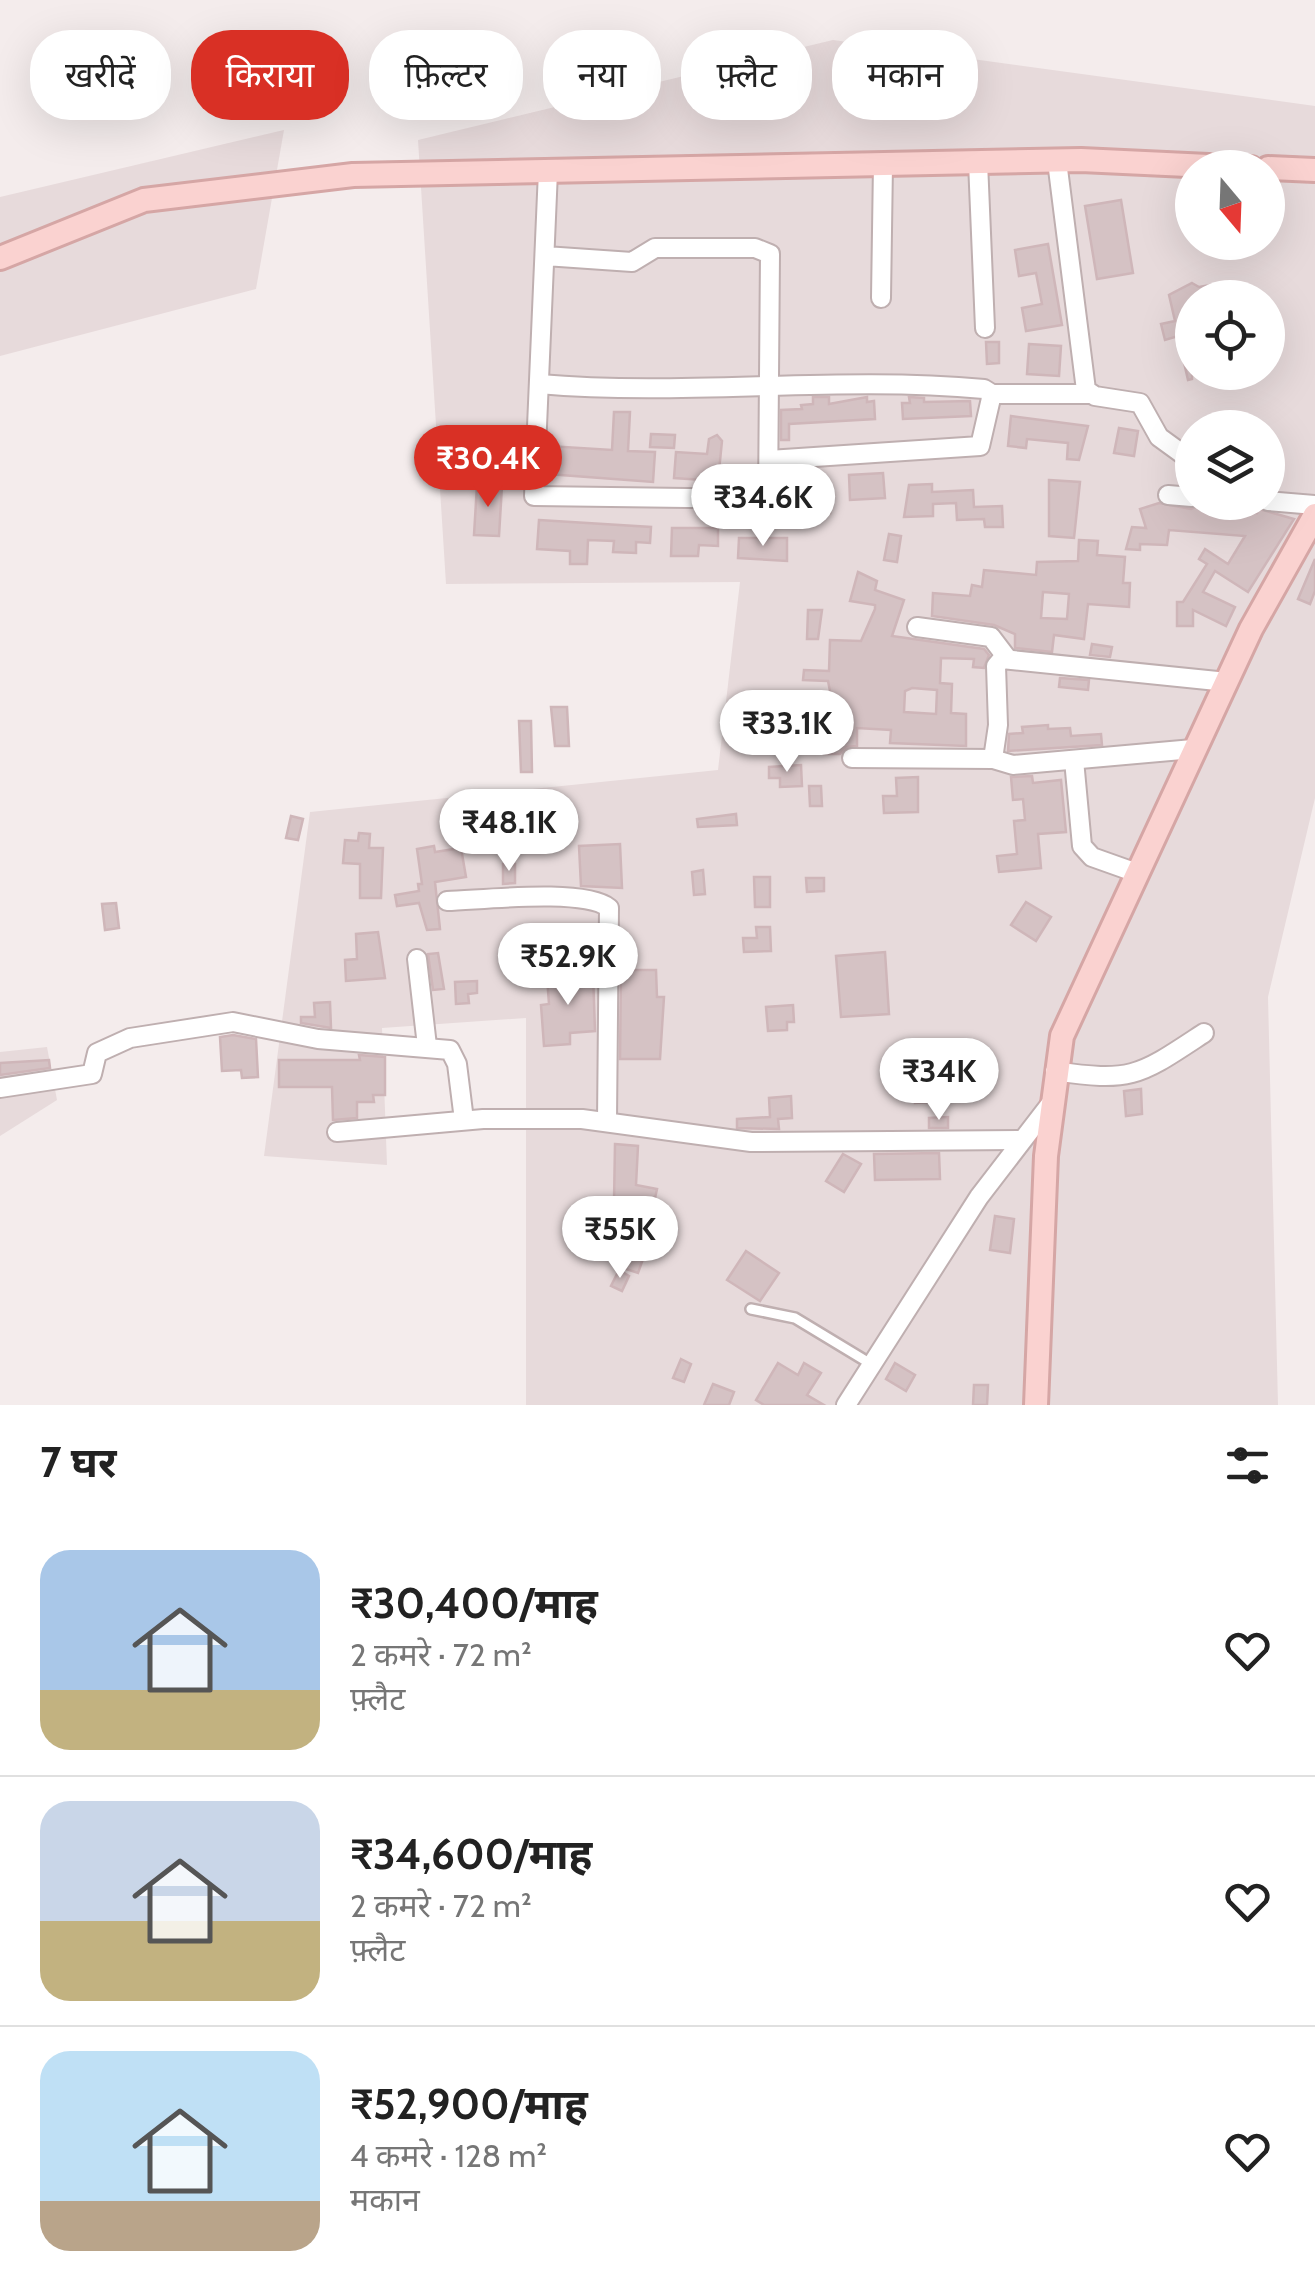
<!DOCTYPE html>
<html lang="hi">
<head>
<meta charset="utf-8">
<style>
  body { margin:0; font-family:Cabin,"Noto Sans Devanagari",sans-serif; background:#f6f6f6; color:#222; height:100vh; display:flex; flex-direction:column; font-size:38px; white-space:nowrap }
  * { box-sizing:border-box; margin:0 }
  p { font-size:32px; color:#767676 }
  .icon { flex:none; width:55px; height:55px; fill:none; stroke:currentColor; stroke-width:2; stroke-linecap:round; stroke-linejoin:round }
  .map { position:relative; height:1405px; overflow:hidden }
  .panel { display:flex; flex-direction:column; background:#fff; flex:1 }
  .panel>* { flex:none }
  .banner { position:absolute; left:30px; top:30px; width:1255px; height:90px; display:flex; gap:20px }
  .needle { width:65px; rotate:161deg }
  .buttons { position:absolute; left:1175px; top:150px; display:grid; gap:20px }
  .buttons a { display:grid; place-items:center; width:110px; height:110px; border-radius:50%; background:#fff; box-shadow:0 10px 40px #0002; font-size:50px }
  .price { position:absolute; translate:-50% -85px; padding:0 22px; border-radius:35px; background:#fff; color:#222; font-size:32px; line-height:65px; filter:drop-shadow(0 2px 5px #0008) }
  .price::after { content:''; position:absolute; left:50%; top:60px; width:30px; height:22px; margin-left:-15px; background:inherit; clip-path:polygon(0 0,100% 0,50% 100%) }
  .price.current { background:#d93025; color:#fff }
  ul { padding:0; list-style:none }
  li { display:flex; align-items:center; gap:30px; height:250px; padding:0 40px }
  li+li { border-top:2px solid #e0e0e0 }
  li span { display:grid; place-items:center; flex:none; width:280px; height:200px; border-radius:30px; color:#555 }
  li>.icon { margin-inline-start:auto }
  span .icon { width:120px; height:120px; fill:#fffc; stroke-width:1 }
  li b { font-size:42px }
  h2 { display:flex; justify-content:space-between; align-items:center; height:120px; padding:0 40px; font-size:42px }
  .tag { padding:0 35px; border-radius:40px; background:#fff; box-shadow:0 10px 40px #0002; font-size:35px; line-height:90px }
  .tag.current { background:#d93025; color:#fff }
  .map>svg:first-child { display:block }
</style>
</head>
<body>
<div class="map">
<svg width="1315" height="1405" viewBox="0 0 1315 1405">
  <rect width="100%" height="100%" fill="#f4ecec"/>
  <g fill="#e7dadb" fill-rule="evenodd">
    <path d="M833 40 1315 106V798L1268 997 1278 1405H526V1018L382 1028 387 1165 264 1156 310 812 718 770 740 582 446 584 418 140ZM1192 168H1268V242H1192ZM1192 298H1268V372H1192ZM1192 428H1268V502H1192Z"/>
    <path d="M284 130 256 289 0 356V197Z"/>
    <path d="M47 1047 57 1100 0 1136V1052Z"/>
  </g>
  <g fill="#d5c2c4" stroke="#cfb6b9" stroke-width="2.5" fill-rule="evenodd">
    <path d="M1121 200 1133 273 1097 279 1085 206Z"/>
    <path d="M1048 244 1062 325 1026 331 1022 308 1042 304 1036 273 1019 276 1015 250Z"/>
    <path d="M1192 283 1199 287 1211 285 1214 298H1192V379L1188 380 1178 336 1165 340 1161 324 1175 321 1169 295Z"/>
    <path d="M986 342H999V363L987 364Z"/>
    <path d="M1029 344 1061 346 1059 376 1027 374Z"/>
    <path d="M813 397H829V404L867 397V402L874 401 875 419 789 424V440H781V410L802 409 801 405 813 404Z"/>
    <path d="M909 397 924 398V402L970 401 971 416 903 419 902 403H910Z"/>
    <path d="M614 412H630L628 451 655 452 653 482 548 474 549 446 612 450Z"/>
    <path d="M1011 416 1088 426 1079 460 1067 459 1068 443 1027 439 1026 448 1008 446Z"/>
    <path d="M1119 428 1138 431 1134 456 1114 453Z"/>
    <path d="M651 434 675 435 674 448 650 447Z"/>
    <path d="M717 435 722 441 718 481 674 478 676 452 707 454 709 439Z"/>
    <path d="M883 473 885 498 850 500 849 475Z"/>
    <path d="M821 474 822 502H829L830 513 791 515 790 485 797 484V475Z"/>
    <path d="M1049 480 1080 482 1074 538 1049 536Z"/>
    <path d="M932 484V492L973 490 974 507 1002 506 1003 527H985L984 519 957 520 956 503 933 504V516L904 517 909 485Z"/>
    <path d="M477 485 502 486 499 536 474 535Z"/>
    <path d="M1159 503 1191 509 1202 504 1257 513 1259 509 1294 519 1248 592 1215 571 1203 592 1235 607 1226 626 1193 610V626H1177V602H1183L1207 564 1199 559 1205 549 1228 564 1245 536 1169 530 1167 545 1140 544V550L1126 549 1132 527 1146 528 1140 509Z"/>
    <path d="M539 520 651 527 650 543 636 542V553L613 552 614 541 588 540 587 564H570V551L537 549Z"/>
    <path d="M672 528H718V546L699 545 698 556H671Z"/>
    <path d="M889 534 901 536 897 562 884 560Z"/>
    <path d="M739 538H787V561L738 558Z"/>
    <path d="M1079 540 1098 541 1097 555 1125 557 1123 583H1130L1129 607 1088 604 1084 639 1054 635 1052 652 1015 648V634L994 625 932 616 933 593 970 596 972 585 982 587 984 570 1036 575 1037 562 1078 561ZM1043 592 1069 594 1067 619 1041 618Z"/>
    <path d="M1315 559V591L1310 604 1298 599Z"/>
    <path d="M858 572 877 581 875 590 904 600 892 636 984 649 989 655 984 668 973 667 974 659 941 658 940 683 952 684 951 713 966 714V746L890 743 891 730 857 728V746L847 747 840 754H824V747L807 748 806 723H830V691L828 681 803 680 804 670 829 671 830 640 861 641 875 609V605L850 601ZM912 688 937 690 936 714 904 712 905 691Z"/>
    <path d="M808 610H822L818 639H807Z"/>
    <path d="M1092 644 1112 647 1110 657 1090 655Z"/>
    <path d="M1060 678 1089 680 1088 690 1059 687Z"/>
    <path d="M551 707H567L569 746H555Z"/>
    <path d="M519 721H531L532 772H521Z"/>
    <path d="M1048 725V729L1070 728 1071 736 1101 734 1102 745 1008 751 1009 734 1023 733 1022 727Z"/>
    <path d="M801 765 802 786 780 787V778H769V767Z"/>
    <path d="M1032 776 1033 783 1061 780 1066 832 1038 834 1041 868 999 872 997 856 1017 854 1014 821 1025 820 1023 799 1013 800 1011 777Z"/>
    <path d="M918 777V812L884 813 883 796H897L896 778Z"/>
    <path d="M809 786H821L822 806H810Z"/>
    <path d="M736 814 737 825 698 827 697 819Z"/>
    <path d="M291 816 303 819 298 840 286 838Z"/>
    <path d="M359 833 370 834 369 848H383L381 898H360V864L343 863 345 840 358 841Z"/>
    <path d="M620 844 622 888 581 886 579 846Z"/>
    <path d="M434 846 435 852 461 848 466 877 435 882 440 929 427 930 419 903 397 906 395 895 419 891 418 884H422L417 849Z"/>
    <path d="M503 864H515V883L503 884Z"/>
    <path d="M703 870 705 894 694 895 692 872Z"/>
    <path d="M754 877H770V907H755Z"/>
    <path d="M806 878H824V891L807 892Z"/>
    <path d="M1026 902 1051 917 1036 941 1011 925Z"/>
    <path d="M116 903 119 928 105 930 102 904Z"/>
    <path d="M756 927H770L771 951 744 952 743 938H757Z"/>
    <path d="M378 932 385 978 346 981 345 960 357 959 356 934Z"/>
    <path d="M885 952 889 1014 841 1017 836 956Z"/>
    <path d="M438 953 444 989 433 990 428 954Z"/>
    <path d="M621 970H656L657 997H664L660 1059H620Z"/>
    <path d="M593 973 595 1031 570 1033V1044L544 1046 541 1005 549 1004 547 977Z"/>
    <path d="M477 981V993L468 994 469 1003 456 1004 455 982Z"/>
    <path d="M330 1002 331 1028 301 1023V1017H315L314 1003Z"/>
    <path d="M793 1005 794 1022H787V1030L768 1031 766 1007Z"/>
    <path d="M233 1035 256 1039 258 1077 242 1078 241 1070 222 1071 220 1037Z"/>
    <path d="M359 1055 385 1057V1095H373L374 1102H357V1118L333 1120 332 1087H279V1060H360Z"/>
    <path d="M49 1060 50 1068 0 1075V1063Z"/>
    <path d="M914 1085H931L932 1102 915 1103Z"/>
    <path d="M1141 1089 1142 1114 1126 1116 1124 1091Z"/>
    <path d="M791 1096 792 1118 778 1119 779 1129 737 1128V1119L770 1117 769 1098Z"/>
    <path d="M948 1117V1128H929V1118Z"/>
    <path d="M615 1144 638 1146 636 1185 657 1189 648 1230 659 1234 655 1244 649 1242 638 1273 623 1268 641 1213 635 1211 637 1203 614 1201Z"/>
    <path d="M939 1153 940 1179 875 1180 874 1154Z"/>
    <path d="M843 1154 861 1164 844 1192 826 1181Z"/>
    <path d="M995 1216 1014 1219 1010 1253 990 1250Z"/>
    <path d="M746 1251 779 1273 760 1301 727 1280Z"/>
    <path d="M619 1270 629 1276 622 1291 611 1286Z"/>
    <path d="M681 1359 691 1364 684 1382 673 1378Z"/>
    <path d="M778 1363 798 1375 804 1363 821 1373 807 1395 824 1405H764L756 1400Z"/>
    <path d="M895 1363 915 1375 906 1391 886 1379Z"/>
    <path d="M713 1384 734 1392 729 1405H704Z"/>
    <path d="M974 1385H988L987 1405H973Z"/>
  </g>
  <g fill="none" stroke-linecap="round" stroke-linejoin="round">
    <g stroke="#bfafb0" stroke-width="14">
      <path id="lane" d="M751 1309 795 1318 871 1364"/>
    </g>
    <g stroke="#bfafb0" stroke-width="22">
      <g id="street">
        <path d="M1057 161 1086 390 1095 396 1140 403 1159 437 1192 461"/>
        <path d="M978 162 985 328"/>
        <path d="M545 256 632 262 655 248H755L770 254 768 499 534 496C539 387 544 279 548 171"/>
        <path d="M881 298 883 164"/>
        <path d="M539 384C687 397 836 375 984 389L992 394H1089"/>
        <path d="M769 460 980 446 992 394"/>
        <path d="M1168 495 1192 497"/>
        <path d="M1268 501 1315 505"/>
        <path d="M917 627 991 637 1007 658"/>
        <path d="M852 758 993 759 998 725 996 666 1002 659 1227 682"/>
        <path d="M993 759 1013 765 1193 749"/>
        <path d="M1074 760 1082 846 1092 857 1137 873"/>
        <path d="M447 901C482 900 584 888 609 908L607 1121"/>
        <path d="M417 959 427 1046"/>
        <path d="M1055 1071C1133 1083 1140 1075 1204 1033"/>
        <path d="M0 1088 92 1074 97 1053 130 1038 233 1022 318 1039 450 1050 457 1064 464 1120"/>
        <path d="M337 1132 483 1119H582L751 1142 1020 1140"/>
        <path d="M846 1405 979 1197 1052 1102"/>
      </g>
    </g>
    <g stroke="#d5a6a5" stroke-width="28">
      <g id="secondary">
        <path d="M1268 168 1315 170"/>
        <path d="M0 258 144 200 353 175 1081 160 1251 168"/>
        <path d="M1036 1405 1046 1156 1062 1036 1251 629 1315 515"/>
      </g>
    </g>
    <use href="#lane" stroke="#fff" stroke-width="9"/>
    <use href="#street" stroke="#fff" stroke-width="18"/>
    <use href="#secondary" stroke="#fad2d0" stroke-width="22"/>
  </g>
</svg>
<div class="buttons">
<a><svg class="needle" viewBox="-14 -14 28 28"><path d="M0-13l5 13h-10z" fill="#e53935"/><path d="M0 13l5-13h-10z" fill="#767676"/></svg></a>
<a><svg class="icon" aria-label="locate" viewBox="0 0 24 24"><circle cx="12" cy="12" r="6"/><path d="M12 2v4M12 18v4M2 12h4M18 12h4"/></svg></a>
<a><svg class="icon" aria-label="layers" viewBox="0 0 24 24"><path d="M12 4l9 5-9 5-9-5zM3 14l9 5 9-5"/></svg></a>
</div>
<b class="price current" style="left:488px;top:510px">₹30.4K</b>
<b class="price" style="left:763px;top:549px">₹34.6K</b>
<b class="price" style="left:787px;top:775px">₹33.1K</b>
<b class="price" style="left:509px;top:874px">₹48.1K</b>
<b class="price" style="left:568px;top:1008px">₹52.9K</b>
<b class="price" style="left:939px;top:1123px">₹34K</b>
<b class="price" style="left:620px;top:1281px">₹55K</b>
<div class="banner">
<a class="tag">खरीदें</a>
<a class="tag current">किराया</a>
<a class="tag">फ़िल्टर</a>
<a class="tag">नया</a>
<a class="tag">फ़्लैट</a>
<a class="tag">मकान</a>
</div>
</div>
<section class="panel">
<h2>7 घर<svg class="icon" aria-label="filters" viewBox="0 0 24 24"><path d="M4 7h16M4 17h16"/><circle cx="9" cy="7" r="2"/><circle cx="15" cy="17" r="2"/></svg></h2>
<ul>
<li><span style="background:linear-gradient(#a9c7e8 70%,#c2b280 0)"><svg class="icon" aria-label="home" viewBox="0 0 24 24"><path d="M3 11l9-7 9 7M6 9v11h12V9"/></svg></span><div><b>₹30,400/माह</b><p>2 कमरे · 72 m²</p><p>फ़्लैट</p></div><svg class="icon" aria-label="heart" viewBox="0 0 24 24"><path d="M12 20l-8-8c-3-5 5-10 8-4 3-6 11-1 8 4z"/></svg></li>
<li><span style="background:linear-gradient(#c9d6e8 60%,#c2b280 0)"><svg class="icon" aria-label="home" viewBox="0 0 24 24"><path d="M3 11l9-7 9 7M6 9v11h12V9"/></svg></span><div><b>₹34,600/माह</b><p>2 कमरे · 72 m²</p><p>फ़्लैट</p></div><svg class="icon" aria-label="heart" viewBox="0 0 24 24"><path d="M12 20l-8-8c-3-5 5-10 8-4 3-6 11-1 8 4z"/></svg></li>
<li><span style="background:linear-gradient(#bfe0f5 75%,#b9a48a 0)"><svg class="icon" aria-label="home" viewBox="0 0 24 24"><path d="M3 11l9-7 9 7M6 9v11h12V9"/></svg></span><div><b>₹52,900/माह</b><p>4 कमरे · 128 m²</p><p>मकान</p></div><svg class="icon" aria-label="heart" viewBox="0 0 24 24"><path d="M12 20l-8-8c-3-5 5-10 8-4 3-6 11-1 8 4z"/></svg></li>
</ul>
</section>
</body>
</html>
